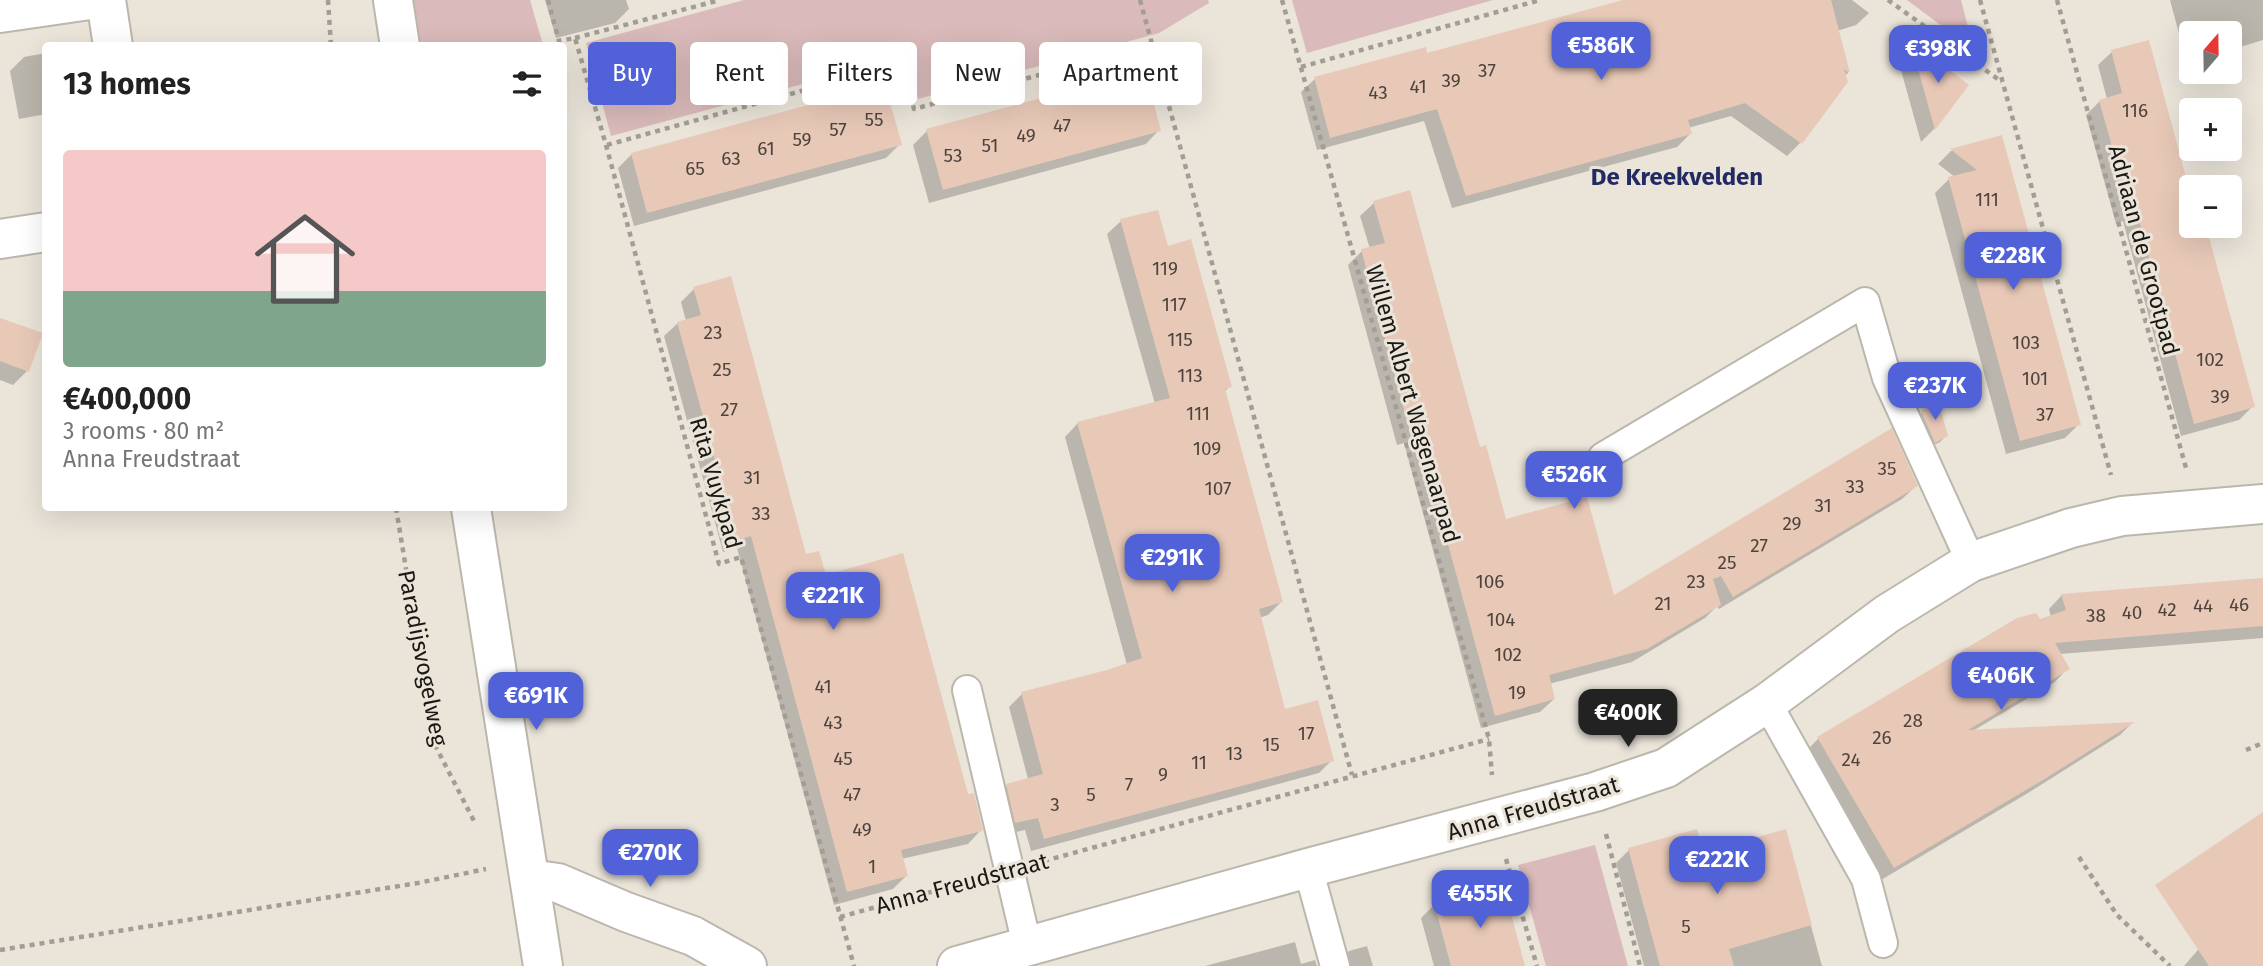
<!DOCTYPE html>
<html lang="en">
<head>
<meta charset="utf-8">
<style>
  body { margin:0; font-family:"Fira Sans",sans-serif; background:#f6f6f6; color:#222; height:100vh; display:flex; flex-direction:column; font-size:26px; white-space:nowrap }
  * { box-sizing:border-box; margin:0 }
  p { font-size:23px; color:#767676 }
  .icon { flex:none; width:38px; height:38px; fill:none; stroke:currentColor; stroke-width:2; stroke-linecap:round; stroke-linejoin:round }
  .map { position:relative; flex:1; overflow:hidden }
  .details { position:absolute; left:42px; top:42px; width:525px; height:469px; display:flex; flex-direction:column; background:#fff; border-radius:7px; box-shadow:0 7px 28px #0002 }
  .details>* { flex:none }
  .banner { position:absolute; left:588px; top:42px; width:665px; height:63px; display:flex; gap:14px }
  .needle { width:46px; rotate:20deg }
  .controls { position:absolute; left:2179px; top:21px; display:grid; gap:14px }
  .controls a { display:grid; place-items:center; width:63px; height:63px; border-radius:7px; background:#fff; box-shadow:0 7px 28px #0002; font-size:35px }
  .price { position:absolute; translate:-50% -60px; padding:0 16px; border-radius:14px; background:#5162d8; color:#fff; font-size:23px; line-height:46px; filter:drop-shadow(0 2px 4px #0008) }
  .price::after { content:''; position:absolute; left:50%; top:42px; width:21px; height:16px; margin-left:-10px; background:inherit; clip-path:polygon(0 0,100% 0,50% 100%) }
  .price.active { background:#222; color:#fff }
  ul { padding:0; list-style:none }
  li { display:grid; align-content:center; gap:14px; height:371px; padding:0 21px }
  li span { display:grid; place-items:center; height:217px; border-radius:7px; color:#555 }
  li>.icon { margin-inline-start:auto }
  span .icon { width:126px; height:126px; fill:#fffc; stroke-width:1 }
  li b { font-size:30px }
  h2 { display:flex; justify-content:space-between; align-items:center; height:84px; padding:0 21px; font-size:30px }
  .tag { padding:0 24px; border-radius:7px; background:#fff; box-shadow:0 7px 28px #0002; font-size:24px; line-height:63px }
  .tag.active { background:#5162d8; color:#fff }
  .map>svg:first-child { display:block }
</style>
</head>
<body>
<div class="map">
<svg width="2263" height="966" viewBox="0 0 2263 966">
  <rect width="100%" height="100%" fill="#eae4d9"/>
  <g fill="#dababb">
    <path d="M403 0H530L543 45H410Z"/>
    <path d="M744 0H1208L1209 3 1159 33 918 99 906 56 611 136 586 43Z"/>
    <path d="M1292 0H1493L1307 53Z"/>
    <path d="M1907 0H1961L1974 50Z"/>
    <path d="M1595 845 1628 966H1546L1518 865Z"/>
  </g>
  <g fill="#0003">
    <path d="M545 0H626L629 9 615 23 556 38Z"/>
    <path d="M1631 0H1852L1869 13 1856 25 1837 31 1848 73 1844 76 1846 81 1800 143 1787 156 1731 116 1688 128 1690 134 1677 147 1452 208 1424 121 1317 150 1301 92 1315 79 1426 55Z"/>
    <path d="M2170 0H2263V40L2230 50V33H2191V59L2186 60Z"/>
    <path d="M1910 42 1967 85 1934 129 1921 142 1897 56Z"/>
    <path d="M2112 52 2188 191 2191 190V226H2204L2253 406 2239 420 2181 436 2123 221 2116 224 2086 115 2100 101 2107 99 2098 65Z"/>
    <path d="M46 53V114L19 119 10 71 24 57Z"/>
    <path d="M1159 130 1146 144 929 203 913 145 927 131Z"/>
    <path d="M2001 137 2079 424 2065 438 2006 454 1935 193 1949 179 1955 177 1938 164 1951 151Z"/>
    <path d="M900 144 886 158 634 226 618 168 632 154Z"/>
    <path d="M1374 203 1478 449 1505 522 1613 598 1916 486 1902 499 1719 609 1717 606 1705 618 1632 662 1549 684 1554 699 1540 712 1481 728 1404 443 1397 445 1348 265 1362 251 1370 249 1360 216Z"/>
    <path d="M1156 213 1167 248 1230 386 1224 392 1281 602 1268 615 1259 618 1284 711 1332 760 1319 773 1031 851 1025 830 1002 835 994 799 1007 786 1028 779 1009 707 1022 694 1127 665 1065 437 1078 423 1155 404 1107 234 1121 221Z"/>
    <path d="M694 289 805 556 825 577 967 796 981 830 968 844 901 859 906 876 893 889 834 905 737 548 723 552 664 336 678 323 686 321 681 302Z"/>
    <path d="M0 319 27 371 13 385 0 380Z"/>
    <path d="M1937 404 1946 436 1940 442 1928 448 1915 420 1922 413Z"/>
    <path d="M2263 579V638L2060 654 2068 668 2055 682 1971 732 2131 724 2120 735 2028 793 1881 880 1805 752 1818 739 2018 620 2040 622 2051 617 2049 609 2062 595Z"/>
    <path d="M1785 831 1822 966H1644L1616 863 1629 850 1702 854Z"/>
    <path d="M2263 875V966H2184Z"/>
    <path d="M1435 904 1523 966H1434L1421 918Z"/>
    <path d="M1295 942 1301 964 1315 960 1317 966H1205Z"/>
    <path d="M1367 946 1373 966H1335L1349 951Z"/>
  </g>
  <g fill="#e8c9b8">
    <path d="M1623 0H1831L1850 73 1844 69 1848 82 1802 144 1745 103 1688 120 1692 134 1466 196 1437 109 1330 138 1314 77 1426 47 1427 53Z"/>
    <path d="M1910 40 1969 85 1935 130Z"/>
    <path d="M2149 40 2191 196V230L2206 226 2255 407 2194 424 2136 209 2130 211 2099 100 2122 93 2111 50Z"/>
    <path d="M1145 70 1161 131 943 190 926 129Z"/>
    <path d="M885 84 902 145 647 213 631 153Z"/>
    <path d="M2002 135 2081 425 2020 441 1948 177 1977 170 1950 149Z"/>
    <path d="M1410 190 1480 447 1486 445 1506 519 1587 497 1614 595 1892 428 1918 486 1733 597 1721 576 1713 579 1721 605 1647 649 1549 675 1555 699 1495 716 1417 431 1410 432 1361 249 1385 243 1373 201Z"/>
    <path d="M1158 210 1168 246 1191 239 1232 387 1225 389 1283 602 1259 609 1285 709 1318 700 1334 761 1044 839 1038 818 1015 823 1006 784 1043 774 1021 692 1107 670 1142 658 1077 422 1170 398 1120 219Z"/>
    <path d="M731 276 806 554 819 551 826 575 903 553 968 794 974 793 983 831 901 850 908 876 847 892 751 536 737 540 677 322 701 315 693 287Z"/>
    <path d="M0 318 43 333 29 372 0 361Z"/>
    <path d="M1938 401 1948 436 1935 443 1921 411Z"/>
    <path d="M2263 578V626L2055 643 2070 669 1968 730 2135 722 2043 780 1894 868 1817 737 2017 618 2036 613 2040 619 2066 610 2061 594Z"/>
    <path d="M2263 812V966H2209L2155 885Z"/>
    <path d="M1697 829 1703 852 1786 829 1812 925 1729 949 1734 966H1660L1628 848Z"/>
    <path d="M1503 884 1525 966H1451L1434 903Z"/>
  </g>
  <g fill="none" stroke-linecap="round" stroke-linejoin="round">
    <g stroke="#bcb7ac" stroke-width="32">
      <g id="lane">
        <path d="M1603 457 1865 302 1887 378 1971 562"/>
        <path d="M967 690 1027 945"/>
        <path d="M1767 703 1866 879 1883 943"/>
        <path d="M1308 868 1335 966"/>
      </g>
    </g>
    <g stroke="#bcb7ac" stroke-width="42">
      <g id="street">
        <path d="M106 0 113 46"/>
        <path d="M0 13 90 0"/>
        <path d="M0 239 46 232"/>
        <path d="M530 879 558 883 626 912 693 936 747 966"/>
        <path d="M957 966 1308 868 1595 792 1666 768 1767 703 1887 614 1971 562 2071 528 2122 516 2263 504"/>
      </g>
    </g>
    <g stroke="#bcb7ac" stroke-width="42">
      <g id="secondary">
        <path d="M393 0 400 46"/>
        <path d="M471 508 543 966"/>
      </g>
    </g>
    <g stroke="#a29d95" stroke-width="4.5" stroke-dasharray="5 5" stroke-linecap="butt">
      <path d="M328 0 331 46"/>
      <path d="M548 0 559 41 575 38 606 145 719 564 741 557 854 966"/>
      <path d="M1140 0 1352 775"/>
      <path d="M1282 0 1489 739 1492 775"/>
      <path d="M1888 0 2002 82"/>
      <path d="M1980 0 2111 475"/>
      <path d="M2057 0 2186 468"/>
      <path d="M575 38 720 0"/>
      <path d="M1301 67 1540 0"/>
      <path d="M607 145 902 63 914 109 1153 44"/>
      <path d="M396 508 435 745 475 823"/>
      <path d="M2246 750 2263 743"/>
      <path d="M1606 834 1640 966"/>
      <path d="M2079 857 2117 915 2170 966"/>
      <path d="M1506 859 1537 966"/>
      <path d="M1044 861 1489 739"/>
      <path d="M840 917 974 880"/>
      <path d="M0 950 418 883 486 869"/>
    </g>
    <use href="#lane" stroke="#fff" stroke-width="28"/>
    <use href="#street" stroke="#fff" stroke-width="38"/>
    <use href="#secondary" stroke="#fff" stroke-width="38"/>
  </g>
  <g text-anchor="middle" stroke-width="6" stroke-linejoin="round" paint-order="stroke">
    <g font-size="19" fill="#4e443d">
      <text x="1487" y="77">37</text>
      <text x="1451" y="87">39</text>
      <text x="1418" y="93">41</text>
      <text x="1378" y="99">43</text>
      <text x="2135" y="117">116</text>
      <text x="874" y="126">55</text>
      <text x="1062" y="132">47</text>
      <text x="838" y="136">57</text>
      <text x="1026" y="142">49</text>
      <text x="802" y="146">59</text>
      <text x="990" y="152">51</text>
      <text x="766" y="155">61</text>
      <text x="953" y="162">53</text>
      <text x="731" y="165">63</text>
      <text x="695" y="175">65</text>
      <text x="1987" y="206">111</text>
      <text x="1165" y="275">119</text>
      <text x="1174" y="311">117</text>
      <text x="713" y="339">23</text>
      <text x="1180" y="346">115</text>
      <text x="2026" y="349">103</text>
      <text x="2210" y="366">102</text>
      <text x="722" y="376">25</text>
      <text x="1190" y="382">113</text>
      <text x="2035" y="385">101</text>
      <text x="2220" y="403">39</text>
      <text x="729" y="416">27</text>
      <text x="1198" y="420">111</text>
      <text x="2045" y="421">37</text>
      <text x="1207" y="455">109</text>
      <text x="1887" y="475">35</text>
      <text x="752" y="484">31</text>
      <text x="1855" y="493">33</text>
      <text x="1218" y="495">107</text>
      <text x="1823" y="512">31</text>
      <text x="761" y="520">33</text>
      <text x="1792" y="530">29</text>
      <text x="1759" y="552">27</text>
      <text x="1727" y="569">25</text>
      <text x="1490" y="588">106</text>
      <text x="1696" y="588">23</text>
      <text x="1663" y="610">21</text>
      <text x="2239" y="611">46</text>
      <text x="2203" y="612">44</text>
      <text x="2167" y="616">42</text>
      <text x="2132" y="619">40</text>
      <text x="2096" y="622">38</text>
      <text x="1501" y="626">104</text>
      <text x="1508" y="661">102</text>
      <text x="823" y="693">41</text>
      <text x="1517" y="699">19</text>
      <text x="1913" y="727">28</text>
      <text x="833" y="729">43</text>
      <text x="1306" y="740">17</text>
      <text x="1882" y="744">26</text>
      <text x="1271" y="751">15</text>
      <text x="1234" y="760">13</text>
      <text x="843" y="765">45</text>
      <text x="1851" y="766">24</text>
      <text x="1199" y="769">11</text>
      <text x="1163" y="781">9</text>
      <text x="1129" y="791">7</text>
      <text x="852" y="801">47</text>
      <text x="1091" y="801">5</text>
      <text x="1055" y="811">3</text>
      <text x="862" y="836">49</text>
      <text x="872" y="873">1</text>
      <text x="1686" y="933">5</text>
    </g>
    <g font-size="23" fill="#1a1814" stroke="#eae4d9">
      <text transform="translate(2144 250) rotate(75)" y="8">Adriaan de Grootpad</text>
      <text transform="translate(1413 404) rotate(74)" y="8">Willem Albert Wagenaarpad</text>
      <text transform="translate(716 483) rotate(74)" y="8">Rita Vuykpad</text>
      <text transform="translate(423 658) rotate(79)" y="8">Paradijsvogelweg</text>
      <text transform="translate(1533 808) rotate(-16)" y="8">Anna Freudstraat</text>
      <text transform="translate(962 883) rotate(-15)" y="8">Anna Freudstraat</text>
    </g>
    <g font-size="24" font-weight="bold" fill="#222a63" stroke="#eae4d9">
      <text x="1677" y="185">De Kreekvelden</text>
    </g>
  </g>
</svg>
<div class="controls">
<a><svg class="needle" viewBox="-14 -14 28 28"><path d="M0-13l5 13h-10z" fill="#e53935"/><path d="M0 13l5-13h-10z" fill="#767676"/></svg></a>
<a>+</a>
<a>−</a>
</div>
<b class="price" style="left:1601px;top:82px">€586K</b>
<b class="price" style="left:1938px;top:85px">€398K</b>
<b class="price" style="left:2013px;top:292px">€228K</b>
<b class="price" style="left:1935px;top:422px">€237K</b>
<b class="price" style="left:1574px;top:511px">€526K</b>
<b class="price" style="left:1172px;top:594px">€291K</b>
<b class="price" style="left:833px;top:632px">€221K</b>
<b class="price" style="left:2001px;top:712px">€406K</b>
<b class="price" style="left:536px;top:732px">€691K</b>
<b class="price active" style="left:1628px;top:749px">€400K</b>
<b class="price" style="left:650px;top:889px">€270K</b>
<b class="price" style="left:1717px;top:896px">€222K</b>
<b class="price" style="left:1480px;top:930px">€455K</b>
<div class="banner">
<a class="tag active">Buy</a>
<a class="tag">Rent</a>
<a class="tag">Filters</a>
<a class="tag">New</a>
<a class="tag">Apartment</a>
</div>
<section class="details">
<h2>13 homes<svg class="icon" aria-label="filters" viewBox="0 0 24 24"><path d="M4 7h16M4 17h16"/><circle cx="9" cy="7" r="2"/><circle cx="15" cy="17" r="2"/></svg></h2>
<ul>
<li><span style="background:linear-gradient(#f6c9c9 65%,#7fa58c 0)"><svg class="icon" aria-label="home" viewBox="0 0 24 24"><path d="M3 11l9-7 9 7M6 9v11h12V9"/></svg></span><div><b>€400,000</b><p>3 rooms · 80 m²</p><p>Anna Freudstraat</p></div></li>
</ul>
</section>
</div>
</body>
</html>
